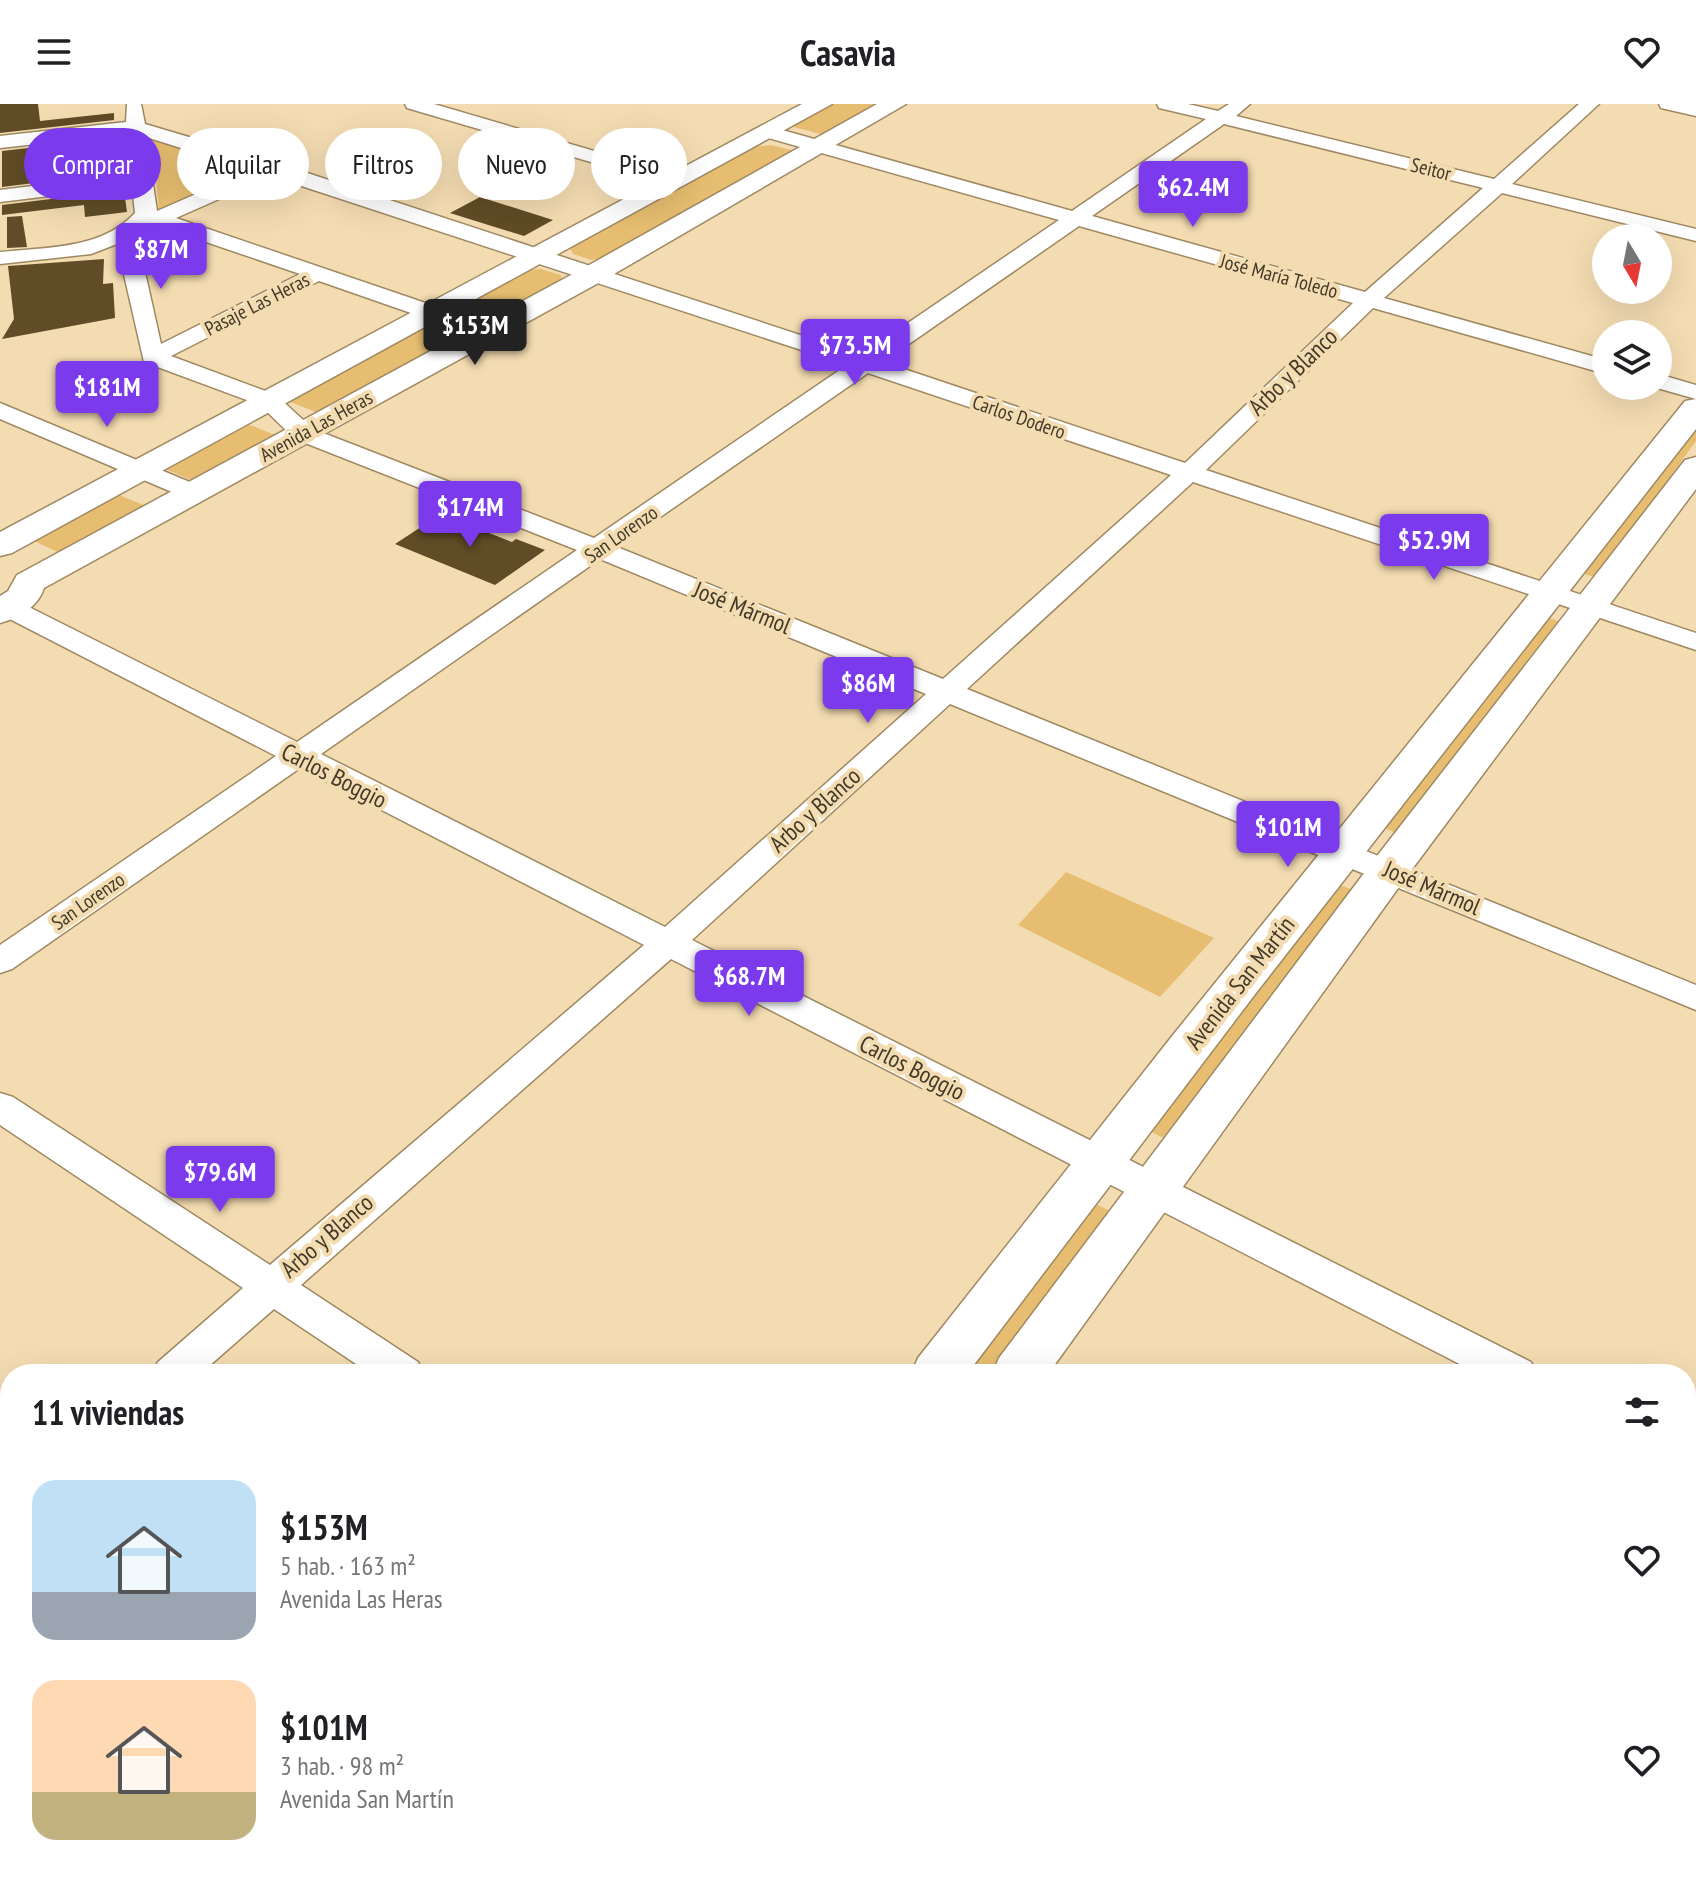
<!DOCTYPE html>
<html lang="es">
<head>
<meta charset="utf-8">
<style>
  body { margin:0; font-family:"PT Sans Narrow",sans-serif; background:#f6f6f6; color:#202124; height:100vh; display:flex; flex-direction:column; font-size:30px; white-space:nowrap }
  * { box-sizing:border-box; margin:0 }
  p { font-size:26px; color:#757577 }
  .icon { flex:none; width:44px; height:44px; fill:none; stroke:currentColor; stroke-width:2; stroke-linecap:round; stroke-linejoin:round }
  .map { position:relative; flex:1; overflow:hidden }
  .drawer { position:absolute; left:0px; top:1260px; width:1696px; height:514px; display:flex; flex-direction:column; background:#fff; border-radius:32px 32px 0 0; box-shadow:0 8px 32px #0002 }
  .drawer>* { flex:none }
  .guide { position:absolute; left:24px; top:24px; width:800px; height:72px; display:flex; gap:16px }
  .needle { width:52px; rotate:170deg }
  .tools { position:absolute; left:1592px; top:120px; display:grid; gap:16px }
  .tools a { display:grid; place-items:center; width:80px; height:80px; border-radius:50%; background:#fff; box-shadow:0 8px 32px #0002; font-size:40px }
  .price { position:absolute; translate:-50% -68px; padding:0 18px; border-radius:8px; background:#7c3aed; color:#fff; font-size:26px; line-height:52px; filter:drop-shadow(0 2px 4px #0008) }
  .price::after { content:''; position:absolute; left:50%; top:48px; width:24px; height:18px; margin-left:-12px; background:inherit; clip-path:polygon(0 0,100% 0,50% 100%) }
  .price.active { background:#222; color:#fff }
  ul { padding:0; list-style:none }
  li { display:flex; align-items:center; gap:24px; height:200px; padding:0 32px }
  li span { display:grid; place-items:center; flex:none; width:224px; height:160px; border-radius:24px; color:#555 }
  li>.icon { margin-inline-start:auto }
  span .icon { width:96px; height:96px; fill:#fffc; stroke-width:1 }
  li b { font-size:34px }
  h2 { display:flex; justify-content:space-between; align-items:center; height:96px; padding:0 32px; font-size:34px }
  .tag { padding:0 28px; border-radius:36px; background:#fff; box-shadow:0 8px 32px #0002; font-size:28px; line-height:72px }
  .tag.active { background:#7c3aed; color:#fff }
  header { display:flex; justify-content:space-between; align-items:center; height:104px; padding:0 32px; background:#fff; font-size:36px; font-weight:700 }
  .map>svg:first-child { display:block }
</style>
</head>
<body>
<header><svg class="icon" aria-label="menu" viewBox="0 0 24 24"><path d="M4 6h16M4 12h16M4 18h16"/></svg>Casavia<svg class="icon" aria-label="heart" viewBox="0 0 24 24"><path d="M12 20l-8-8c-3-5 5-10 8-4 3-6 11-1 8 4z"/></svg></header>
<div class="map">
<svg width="1696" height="1773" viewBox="0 0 1696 1773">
  <rect width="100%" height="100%" fill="#f4dcb2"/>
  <g fill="#e7be71">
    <path d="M829 0H879L824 31 790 22Z"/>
    <path d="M152 33 250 64 159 106Z"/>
    <path d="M771 41 791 46 792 53 611 153 591 156 573 150 569 142 753 43Z"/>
    <path d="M541 165 561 171 562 178C532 194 497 223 463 209L461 202 526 166Z"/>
    <path d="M425 222 460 234 323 311 288 297Z"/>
    <path d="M1696 314V337L1597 474 1582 469Z"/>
    <path d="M245 319 280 333 198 379 163 364Z"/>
    <path d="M114 389 151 404 66 452 30 435Z"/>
    <path d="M1547 513 1564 519 1402 731 1383 724Z"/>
    <path d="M1066 768 1214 834 1160 893 1018 821Z"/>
    <path d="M1333 778 1353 786 1170 1037 1147 1026Z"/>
    <path d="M1090 1097 1110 1107 988 1270H958Z"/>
  </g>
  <g fill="#604c26">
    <path d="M0 0H38L40 17 114 9V16L0 29Z"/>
    <path d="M114 34 115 55H121L122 68 2 83V47Z"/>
    <path d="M124 86 127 108 85 113 84 101 2 111V101Z"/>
    <path d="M480 93 553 116 524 132 450 109Z"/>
    <path d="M22 112 27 143 7 144V113Z"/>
    <path d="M104 155 103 180 113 179 115 214 2 235 14 215 8 162Z"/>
    <path d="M441 410 512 438 516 435 545 446 495 481 395 440Z"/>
  </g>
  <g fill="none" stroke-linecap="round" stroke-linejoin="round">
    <g stroke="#9f8962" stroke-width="3">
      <g id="minor">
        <path d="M127 0H141L145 20 280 60 861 251 1059 116 761 32V24H775L1072 107 1206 15 1159 4 1157 0H1188L1218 7 1229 0H1250L1236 12 1494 75 1579 0H1599L1512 80 1696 125V137L1502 89 1384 194 1606 256V270L1373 204 1206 366 1696 529V546L1193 378 967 585 1696 881V906L950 600 692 836 1531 1258 1537 1270H1479L671 855 301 1181 418 1258 424 1270H371L274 1205 200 1270H152L158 1258 243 1184 0 1021V989L13 993 270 1161 644 841 300 664 12 865 0 869V841L276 652 0 510V498H19L297 638 577 446 295 335 260 301 144 258 117 140 91 150 0 160V148C46 143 101 146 135 109L132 82 0 98V86L131 70 127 30 0 44V32L126 18ZM1224 20 1483 84 1365 188 1092 112ZM146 33 251 66 157 107ZM271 72 847 261 594 434 313 325 276 291 171 252 319 177 477 232 485 234 496 227 493 222 176 114ZM159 122 300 170 161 240 137 132ZM1079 122 1353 199 1185 359 883 258ZM868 269 1171 371 943 575 617 443ZM600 455 926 590 665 823 321 650Z"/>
        <path d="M405 0H434L683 73 686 77 683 81H669L407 4Z"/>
        <path d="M1659 0H1696V12L1661 4Z"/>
        <path d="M1658 270 1696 281V295L1650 282H1658Z"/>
        <path d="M0 299 204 384 208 389 204 394H186L0 315Z"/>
        <path d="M1686 1338 1696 1342V1381L1686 1377Z"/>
        <path d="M10 1397V1442L0 1446V1401Z"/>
        <path d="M1696 1462V1523L1686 1527V1466Z"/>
        <path d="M1125 1764H1185L1189 1773H1129Z"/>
        <path d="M1548 1764H1598L1594 1773H1544Z"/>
      </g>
    </g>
    <g stroke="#9f8962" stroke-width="3">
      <g id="secondary">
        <path d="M802 0H832L12 449 0 452V428Z"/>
        <path d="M877 0H906L602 177 44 484C38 503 19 514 0 519V492L8 487 17 471 582 165Z"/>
        <path d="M1696 295V325L1256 889 967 1270H911L918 1254 1173 931 1685 297Z"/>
        <path d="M1696 353V385L1404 776 1048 1270H992L999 1254 1374 756 1685 356Z"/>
        <path d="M519 1764H586L582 1773H515Z"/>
        <path d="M619 1764H685L681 1773H615Z"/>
      </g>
    </g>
    <use href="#minor" fill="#fff" fill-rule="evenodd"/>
    <use href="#secondary" fill="#fff" fill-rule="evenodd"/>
  </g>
  <g text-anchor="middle" stroke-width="8" stroke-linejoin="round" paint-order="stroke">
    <g font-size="20" fill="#423928" stroke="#f4dcb2">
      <text transform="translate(1431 65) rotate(14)" y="7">Seitor</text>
      <text transform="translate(1279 172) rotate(15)" y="7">José María Toledo</text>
      <text transform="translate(257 200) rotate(-27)" y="7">Pasaje Las Heras</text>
      <text transform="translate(1019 313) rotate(19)" y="7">Carlos Dodero</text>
      <text transform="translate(316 322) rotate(-29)" y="7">Avenida Las Heras</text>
      <text transform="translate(621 430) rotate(-35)" y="7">San Lorenzo</text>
      <text transform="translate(88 797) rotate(-35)" y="7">San Lorenzo</text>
    </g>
    <g font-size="24" fill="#423928" stroke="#f4dcb2">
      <text transform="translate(1293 268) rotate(-44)" y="8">Arbo y Blanco</text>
      <text transform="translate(742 504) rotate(22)" y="8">José Mármol</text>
      <text transform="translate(334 672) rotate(27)" y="8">Carlos Boggio</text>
      <text transform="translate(815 706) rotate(-42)" y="8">Arbo y Blanco</text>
      <text transform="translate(1432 784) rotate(23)" y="8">José Mármol</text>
      <text transform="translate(1240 879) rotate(-52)" y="8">Avenida San Martín</text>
      <text transform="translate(912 964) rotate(27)" y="8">Carlos Boggio</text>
      <text transform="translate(327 1132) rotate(-41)" y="8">Arbo y Blanco</text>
    </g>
  </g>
</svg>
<div class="tools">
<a><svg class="needle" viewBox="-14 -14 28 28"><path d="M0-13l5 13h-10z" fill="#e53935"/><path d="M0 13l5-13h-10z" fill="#757577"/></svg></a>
<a><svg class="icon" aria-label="layers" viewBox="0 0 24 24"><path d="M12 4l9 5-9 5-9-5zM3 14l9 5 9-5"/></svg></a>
</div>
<b class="price" style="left:1193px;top:125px">$62.4M</b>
<b class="price" style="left:161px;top:187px">$87M</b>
<b class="price active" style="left:475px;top:263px">$153M</b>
<b class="price" style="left:855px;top:283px">$73.5M</b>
<b class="price" style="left:107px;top:325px">$181M</b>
<b class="price" style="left:470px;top:445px">$174M</b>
<b class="price" style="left:1434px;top:478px">$52.9M</b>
<b class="price" style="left:868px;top:621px">$86M</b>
<b class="price" style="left:1288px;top:765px">$101M</b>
<b class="price" style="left:749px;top:914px">$68.7M</b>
<b class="price" style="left:220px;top:1110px">$79.6M</b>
<div class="guide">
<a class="tag active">Comprar</a>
<a class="tag">Alquilar</a>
<a class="tag">Filtros</a>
<a class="tag">Nuevo</a>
<a class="tag">Piso</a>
</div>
<section class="drawer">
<h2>11 viviendas<svg class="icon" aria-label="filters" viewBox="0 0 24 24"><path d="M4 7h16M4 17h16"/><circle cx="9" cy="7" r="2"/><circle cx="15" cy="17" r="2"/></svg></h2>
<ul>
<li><span style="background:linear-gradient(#bfe0f5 70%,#9aa5b1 0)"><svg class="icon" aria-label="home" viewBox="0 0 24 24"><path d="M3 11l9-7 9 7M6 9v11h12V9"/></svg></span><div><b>$153M</b><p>5 hab. · 163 m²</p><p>Avenida Las Heras</p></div><svg class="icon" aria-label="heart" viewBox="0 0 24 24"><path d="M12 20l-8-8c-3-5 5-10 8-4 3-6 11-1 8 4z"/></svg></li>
<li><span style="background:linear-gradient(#ffd9b3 70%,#c2b280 0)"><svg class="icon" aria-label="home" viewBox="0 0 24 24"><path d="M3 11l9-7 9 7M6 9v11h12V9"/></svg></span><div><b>$101M</b><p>3 hab. · 98 m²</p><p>Avenida San Martín</p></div><svg class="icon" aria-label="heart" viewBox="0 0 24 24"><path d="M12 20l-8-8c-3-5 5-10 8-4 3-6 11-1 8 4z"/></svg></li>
</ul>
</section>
</div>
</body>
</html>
